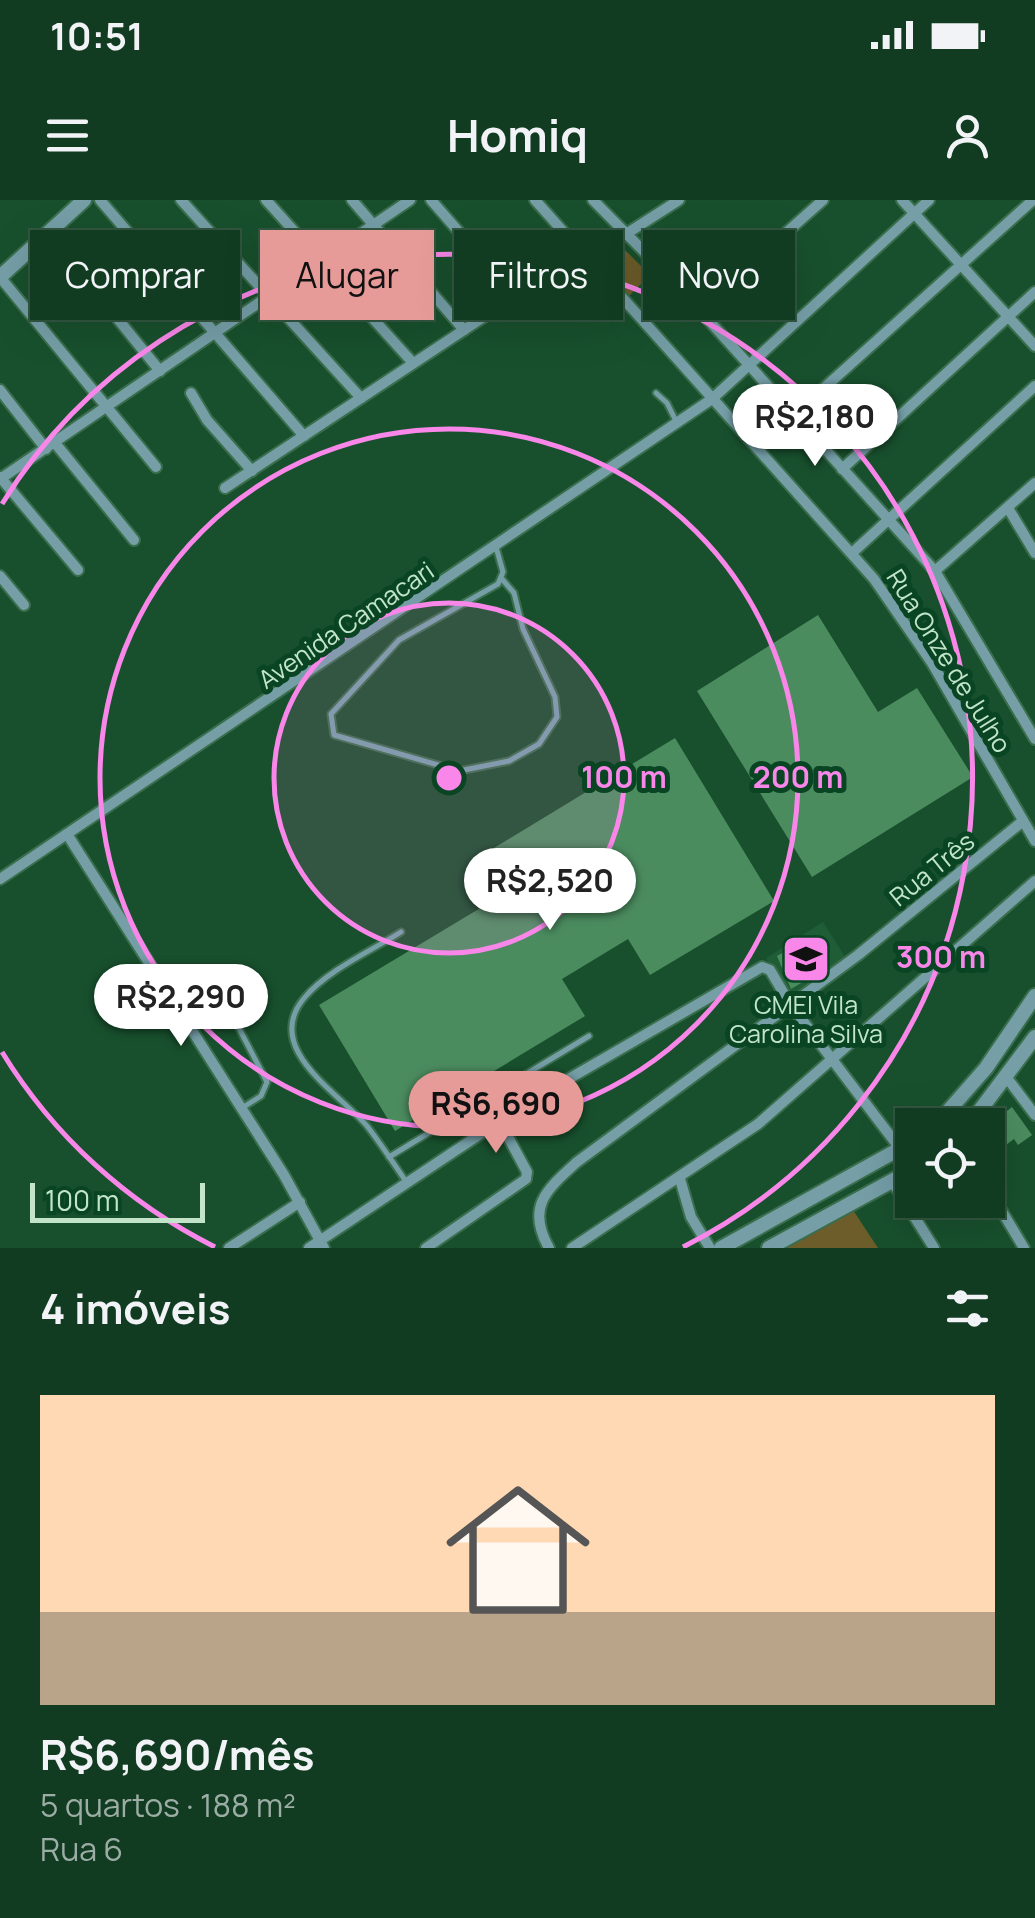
<!DOCTYPE html>
<html lang="pt">
<head>
<meta charset="utf-8">
<style>
  body { margin:0; font-family:Manrope,sans-serif; background:#1f472f; color:#f1f3f6; height:100vh; display:flex; flex-direction:column; font-size:38px; white-space:nowrap }
  * { box-sizing:border-box; margin:0 }
  p { font-size:32px; color:#9cada5 }
  .icon { flex:none; width:55px; height:55px; fill:none; stroke:currentColor; stroke-width:2; stroke-linecap:round; stroke-linejoin:round }
  .map { position:relative; height:1048px; overflow:hidden }
  .panel { display:flex; flex-direction:column; background:#123c22; flex:1 }
  .panel>* { flex:none }
  .top-card { position:absolute; left:30px; top:30px; width:975px; height:90px; display:flex; gap:20px }
  .controls { position:absolute; left:895px; top:908px; display:grid; gap:20px }
  .controls a { display:grid; place-items:center; width:110px; height:110px; border-radius:0px; background:#123c22; box-shadow:0 10px 40px #0002,0 0 0 2px #315640; font-size:50px }
  .scale { position:absolute; left:30px; bottom:25px; width:175px; box-sizing:border-box; padding-left:10px; border:5px solid #c2e5ca; border-top:0; font-size:28px; line-height:35px; white-space:nowrap; color:#c2e5ca; -webkit-text-stroke:8px #094523; paint-order:stroke }
  .price { position:absolute; translate:-50% -85px; padding:0 22px; border-radius:35px; background:#fff; color:#222; font-size:32px; line-height:65px; filter:drop-shadow(0 2px 5px #0008) }
  .price::after { content:''; position:absolute; left:50%; top:60px; width:30px; height:22px; margin-left:-15px; background:inherit; clip-path:polygon(0 0,100% 0,50% 100%) }
  .price.active { background:#e69b98; color:#111 }
  ul { padding:0; list-style:none }
  li { display:grid; align-content:center; gap:20px; height:530px; padding:0 40px }
  li span { display:grid; place-items:center; height:310px; border-radius:0px; color:#555 }
  li>.icon { margin-inline-start:auto }
  span .icon { width:180px; height:180px; fill:#fffc; stroke-width:1 }
  li b { font-size:42px }
  h2 { display:flex; justify-content:space-between; align-items:center; height:120px; padding:0 40px; font-size:42px }
  .tag { padding:0 35px; border-radius:0px; background:#123c22; box-shadow:0 10px 40px #0002,0 0 0 2px #315640; font-size:35px; line-height:90px }
  .tag.active { background:#e69b98; color:#111 }
  .status { display:flex; justify-content:space-between; align-items:center; height:70px; padding:0 50px; background:#123c22; direction:ltr }
  .status svg { height:28px; fill:currentColor }
  header { display:flex; justify-content:space-between; align-items:center; height:130px; padding:0 40px; background:#123c22; font-size:45px; font-weight:700 }
  .map>svg:first-child { display:block }
</style>
</head>
<body>
<div class="status"><b>10:51</b><svg viewBox="0 0 49 12"><path d="M0 12V9h3v3zM5 12V6h3v6zM10 12V3h3v9zM15 12V0h3v12zM26 1h20v11H26zM47 4h2v5h-2z"/></svg></div>
<header><svg class="icon" aria-label="menu" viewBox="0 0 24 24"><path d="M4 6h16M4 12h16M4 18h16"/></svg>Homiq<svg class="icon" aria-label="person" viewBox="0 0 24 24"><circle cx="12" cy="8" r="4"/><path d="M4 21q1-7 8-7t8 7"/></svg></header>
<div class="map">
<svg width="1035" height="1048" viewBox="0 0 1035 1048">
  <rect width="100%" height="100%" fill="#18502d"/>
  <path fill="#1e5d36" d="M823 722 847 760 790 796 766 758Z"/>
  <g fill="#6d5d2a">
    <path d="M603 28 650 75 628 97 582 45Z"/>
    <path d="M853 1010 878 1048H783Z"/>
  </g>
  <g fill="#4b8c5f">
    <path d="M818 415 878 512 917 488 973 577 812 677 697 491Z"/>
    <path d="M675 538 774 701 650 775 628 739 562 779 585 816 395 931 319 805 507 692 484 654Z"/>
    <path d="M807 739 825 769 791 789 777 756Z"/>
    <path d="M1012 907 1032 935 1018 945 1014 939 988 958V934L1002 924 998 918Z"/>
  </g>
  <g fill="none" stroke-linecap="round" stroke-linejoin="round">
    <g stroke="#3a6e4c" stroke-width="9">
      <g id="service">
        <path d="M656 193 667 203 676 221"/>
        <path d="M496 347 503 372 498 384 399 440 331 514 334 535 459 571 509 561 539 544 557 517 555 497 523 429 514 393 502 379"/>
        <path d="M401 732C371 751 328 770 305 797 261 848 338 892 367 926 381 944 394 964 407 983"/>
        <path d="M231 813 267 882 261 896 242 908"/>
        <path d="M389 957 589 836"/>
      </g>
    </g>
    <g stroke="#3a6e4c" stroke-width="14">
      <g id="minor">
        <path d="M100 0 304 236"/>
        <path d="M181 0 361 198"/>
        <path d="M266 0 413 163"/>
        <path d="M352 0 464 130"/>
        <path d="M431 0 515 96"/>
        <path d="M535 0 874 379 932 463 1035 641"/>
        <path d="M593 0 675 83 935 371 1035 539"/>
        <path d="M902 0 1035 146"/>
        <path d="M48 33 160 171"/>
        <path d="M626 34 679 0"/>
        <path d="M0 77 156 267"/>
        <path d="M699 110 823 0"/>
        <path d="M0 190 46 249"/>
        <path d="M191 193 207 220 252 271"/>
        <path d="M794 215 1033 0"/>
        <path d="M55 243 134 340"/>
        <path d="M842 269 1035 92"/>
        <path d="M0 277 78 370"/>
        <path d="M0 279 410 0"/>
        <path d="M225 288 582 52"/>
        <path d="M1008 308 1035 353"/>
        <path d="M852 353 1035 186"/>
        <path d="M935 371 1035 283"/>
        <path d="M0 376 24 405"/>
        <path d="M67 634 284 975 324 1048"/>
        <path d="M0 679 712 199 929 0"/>
        <path d="M1007 878 1035 915"/>
        <path d="M680 979 691 1017 710 1048"/>
        <path d="M892 981 934 1048"/>
        <path d="M988 988 1024 1048"/>
        <path d="M229 1048 300 1002"/>
        <path d="M309 1048 527 903 762 767 770 770 790 804 901 950"/>
        <path d="M426 1048 526 979 527 972 500 922"/>
        <path d="M549 1048C526 1007 546 990 577 962L858 755 1023 621"/>
        <path d="M572 1048 758 924 1035 681"/>
      </g>
    </g>
    <g stroke="#3a6e4c" stroke-width="18">
      <g id="tertiary">
        <path d="M0 77 84 0"/>
        <path d="M936 925 986 868 1035 796"/>
        <path d="M969 925 1035 837"/>
        <path d="M721 1048 912 942"/>
        <path d="M769 1048 912 970"/>
      </g>
    </g>
    <use href="#service" stroke="#759ea7" stroke-width="5"/>
    <use href="#minor" stroke="#759ea7" stroke-width="10"/>
    <use href="#tertiary" stroke="#759ea7" stroke-width="14"/>
  </g>
  <circle cx="449" cy="578" r="175" fill="#f987e9" fill-opacity=".12"/>
  <g fill="none" stroke="#f987e9" stroke-width="5">
    <circle cx="449" cy="578" r="175"/>
    <circle cx="449" cy="578" r="349"/>
    <path d="M215 1047A524 524 0 0 1 2 852M2 304A524 524 0 1 1 683 1047"/>
  </g>
  <defs>
    <g id="school-square" transform="scale(2.5)"><rect x="-9" y="-9" width="18" height="18" rx="4" fill="#f987e9" stroke="#094523"/><path d="M0-5L7-2L0 1L-7-2ZM-4 1L0 2.5L4 1V4Q0 6-4 4Z" fill="#111"/></g>
  </defs>
  <g fill-rule="evenodd">
    <use href="#school-square" x="806" y="759"/>
  </g>
  <g text-anchor="middle" stroke-width="10" stroke-linejoin="round" paint-order="stroke">
    <g font-size="25" fill="#c2e5ca" stroke="#094523">
      <text transform="translate(346 425) rotate(-34)" y="9">Avenida Camacari</text>
      <text transform="translate(949 461) rotate(58)" y="9">Rua Onze de Julho</text>
      <text transform="translate(932 669) rotate(-39)" y="9">Rua Três</text>
    </g>
    <g font-size="25" fill="#c2e5ca" stroke="#094523">
      <text x="806" y="814">CMEI Vila<tspan x="806" dy="29">Carolina Silva</tspan></text>
    </g>
  </g>
  <circle cx="449" cy="578" r="15" fill="#f987e9" stroke="#094523" stroke-width="5"/>
  <g font-size="30" text-anchor="middle" font-weight="bold" fill="#f987e9" stroke="#094523" stroke-width="10" stroke-linejoin="round" paint-order="stroke">
    <text x="624" y="588">100 m</text>
    <text x="798" y="588">200 m</text>
    <text x="941" y="768">300 m</text>
  </g>
</svg>
<div class="controls">
<a><svg class="icon" aria-label="locate" viewBox="0 0 24 24"><circle cx="12" cy="12" r="6"/><path d="M12 2v4M12 18v4M2 12h4M18 12h4"/></svg></a>
</div>
<div class="scale">100 m</div>
<b class="price" style="left:815px;top:269px">R$2,180</b>
<b class="price" style="left:550px;top:733px">R$2,520</b>
<b class="price" style="left:181px;top:849px">R$2,290</b>
<b class="price active" style="left:496px;top:956px">R$6,690</b>
<div class="top-card">
<a class="tag">Comprar</a>
<a class="tag active">Alugar</a>
<a class="tag">Filtros</a>
<a class="tag">Novo</a>
</div>
</div>
<section class="panel">
<h2>4 imóveis<svg class="icon" aria-label="filters" viewBox="0 0 24 24"><path d="M4 7h16M4 17h16"/><circle cx="9" cy="7" r="2"/><circle cx="15" cy="17" r="2"/></svg></h2>
<ul>
<li><span style="background:linear-gradient(#ffd9b3 70%,#b9a48a 0)"><svg class="icon" aria-label="home" viewBox="0 0 24 24"><path d="M3 11l9-7 9 7M6 9v11h12V9"/></svg></span><div><b>R$6,690/mês</b><p>5 quartos · 188 m²</p><p>Rua 6</p></div></li>
</ul>
</section>
</body>
</html>
